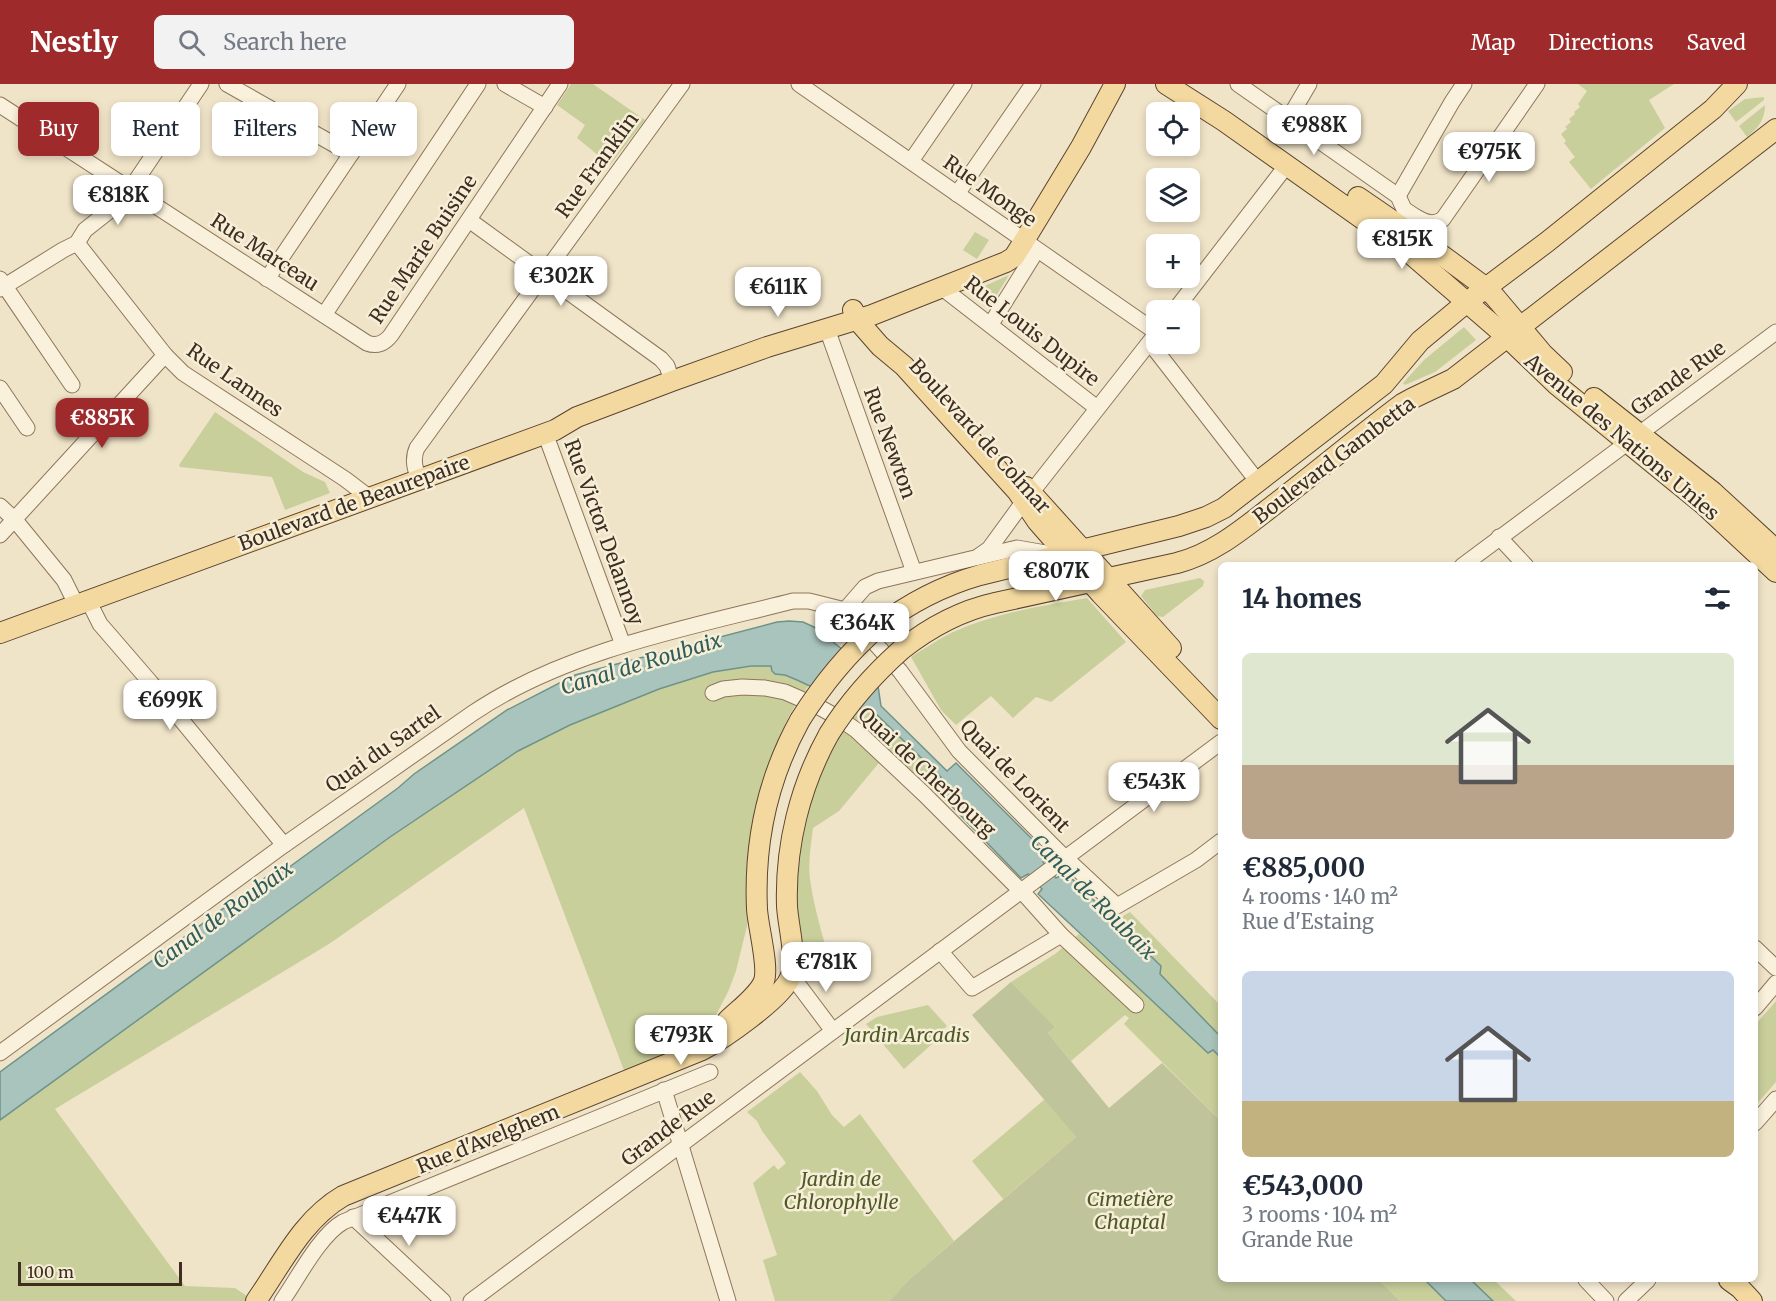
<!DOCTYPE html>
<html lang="en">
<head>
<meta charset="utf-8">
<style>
  body { margin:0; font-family:Merriweather,serif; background:#f2f2f3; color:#1f2937; height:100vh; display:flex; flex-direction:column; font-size:22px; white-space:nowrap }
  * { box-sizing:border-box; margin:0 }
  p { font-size:20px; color:#747a83 }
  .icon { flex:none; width:33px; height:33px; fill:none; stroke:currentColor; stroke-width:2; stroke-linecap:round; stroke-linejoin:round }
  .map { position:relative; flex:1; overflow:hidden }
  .sheet { position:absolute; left:1218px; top:478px; width:540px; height:720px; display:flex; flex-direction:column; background:#fff; border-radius:9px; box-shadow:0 3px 9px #0003 }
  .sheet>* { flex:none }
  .banner { position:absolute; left:18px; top:18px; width:570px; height:54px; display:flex; gap:12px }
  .tools { position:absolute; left:1146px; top:18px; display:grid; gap:12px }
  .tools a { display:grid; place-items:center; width:54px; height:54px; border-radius:9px; background:#fff; box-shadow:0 3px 9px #0003; font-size:30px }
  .scale { position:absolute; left:18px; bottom:15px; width:164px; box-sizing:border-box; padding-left:6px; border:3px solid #3d2e20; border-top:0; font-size:16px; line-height:21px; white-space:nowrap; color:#3d2e20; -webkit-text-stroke:4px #f7eed8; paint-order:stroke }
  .price { position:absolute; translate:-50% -51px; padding:0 14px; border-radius:12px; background:#fff; color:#222; font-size:20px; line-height:39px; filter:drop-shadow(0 2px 3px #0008) }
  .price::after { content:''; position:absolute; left:50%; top:36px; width:18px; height:14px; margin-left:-9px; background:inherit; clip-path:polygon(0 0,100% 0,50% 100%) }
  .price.on { background:#9e2a2b; color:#fff }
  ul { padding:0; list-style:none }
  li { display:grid; align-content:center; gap:12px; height:318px; padding:0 24px }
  li span { display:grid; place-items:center; height:186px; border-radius:9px; color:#555 }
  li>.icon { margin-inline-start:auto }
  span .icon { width:108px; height:108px; fill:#fffc; stroke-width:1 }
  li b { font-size:26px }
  h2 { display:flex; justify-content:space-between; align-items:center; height:72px; padding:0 24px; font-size:26px }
  .pill { padding:0 21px; border-radius:9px; background:#fff; box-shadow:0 3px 9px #0003; font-size:21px; line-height:54px }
  .pill.on { background:#9e2a2b; color:#fff }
  header { display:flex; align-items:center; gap:36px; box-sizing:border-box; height:84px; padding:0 30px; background:#9e2a2b; color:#fff }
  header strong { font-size:28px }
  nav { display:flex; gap:33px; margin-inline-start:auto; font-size:21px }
  .search { width:420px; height:54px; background:#f2f2f3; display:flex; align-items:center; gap:15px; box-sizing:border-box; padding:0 21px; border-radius:9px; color:#747a83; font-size:22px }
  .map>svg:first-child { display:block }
</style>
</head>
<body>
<header>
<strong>Nestly</strong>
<div class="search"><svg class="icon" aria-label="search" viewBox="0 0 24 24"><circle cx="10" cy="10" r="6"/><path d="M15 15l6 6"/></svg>Search here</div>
<nav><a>Map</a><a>Directions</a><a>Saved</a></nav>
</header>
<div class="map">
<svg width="1776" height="1217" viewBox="0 0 1776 1217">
  <rect width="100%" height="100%" fill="#f0e4c8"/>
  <g fill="#c9cf9b">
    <path d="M571 0H593L645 36 610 81 577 54 585 41 557 21Z"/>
    <path d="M1578 0H1674L1649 16 1665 44 1591 105 1569 78 1575 73 1564 59 1566 57 1561 50 1567 45 1565 43 1571 38 1569 35 1575 30 1574 28 1580 23 1578 20 1587 7Z"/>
    <path d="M1764 13V16L1736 38 1728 27 1745 15Z"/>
    <path d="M1765 21C1765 36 1758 44 1747 53L1739 42Z"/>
    <path d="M975 148 989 156 977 175 963 166Z"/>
    <path d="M1009 191 993 217 978 205Z"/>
    <path d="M1464 243 1476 256 1435 288 1405 301 1403 299 1424 276Z"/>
    <path d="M215 328 303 388 325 398 330 409 285 426 272 393 180 383 179 381Z"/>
    <path d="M1200 494 1204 497 1203 502 1163 533 1157 532 1141 512 1145 506Z"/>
    <path d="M1087 514 1126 558 1051 618 1036 613 1013 634 991 612 956 641 941 626 911 573C924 565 937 556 951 549 994 529 1041 522 1087 514Z"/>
    <path d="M751 582H772L775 590 785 591 809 601 790 630 782 647 763 702 747 808 748 838 736 887 728 908 716 931 691 961 625 989 524 724 329 860 55 1025 185 1202 235 1204 250 1214 247 1217H0V1036L390 753 518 667 570 641 659 605 713 588Z"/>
    <path d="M857 624 874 627 941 693 933 703 928 704 888 668 839 727 813 744C811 761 808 778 810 795 814 824 823 853 831 881L813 898 803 877 794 835 797 758 815 704 834 663Z"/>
    <path d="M1130 828 1221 922V953L1160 890 1161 882 1114 837Z"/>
    <path d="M1079 850 1208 969 1213 966 1221 974V1037L1124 940 1129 934 1125 931 1071 977 1048 949 1055 943 1011 898 1055 870Z"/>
    <path d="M1776 917V998L1755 1022V941Z"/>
    <path d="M928 921 947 942 939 949 941 952 904 985 866 940 877 933Z"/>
    <path d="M800 988 817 1007 832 1031 844 1043 860 1030 954 1157 911 1194 889 1217H775L763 1176 777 1171 753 1099 774 1081 778 1086 786 1079 762 1047 757 1037 747 1028Z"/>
    <path d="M1045 1015 1076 1053 1003 1115 972 1077Z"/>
    <path d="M1379 1196H1425L1446 1217H1400Z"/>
    <path d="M1471 1196H1494L1516 1217H1493Z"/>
  </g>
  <path fill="#bfc49a" d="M1011 898 1055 943 1048 949 1109 1024 1162 979 1221 1037V1196H1379L1400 1217H889L911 1194 1076 1053 972 931Z"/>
  <g fill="#a9c4bc" stroke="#6f938a" stroke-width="1.5">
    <path d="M789 537 803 538 816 544 843 566 878 602 881 622 947 687 956 679 1049 772 1043 778 1056 794 1066 789 1161 882 1160 890 1221 953V958L1219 960 1221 962V974L1213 966 1208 969 1038 810 1042 805 1028 790 1021 794 933 703 941 693 874 628 857 624 797 596 785 591 775 590 772 587 771 582H751L713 588 659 605 570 641 518 667 390 753 0 1036V988L273 788 281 789 398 704 414 690 507 626 575 591 777 538Z"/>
    <path d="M1425 1196H1471L1493 1217H1446Z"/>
  </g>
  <path fill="#f0e4c8" d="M845 564 879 598 855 626 811 605Z"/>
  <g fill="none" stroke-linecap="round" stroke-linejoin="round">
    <g stroke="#8d765c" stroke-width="17">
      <g id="minor">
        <path d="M227 0 351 70"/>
        <path d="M505 0 545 23"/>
        <path d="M799 0 1156 248"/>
        <path d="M1238 0 1398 112 1404 125 1416 133 1407 147"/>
        <path d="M0 21 367 259C377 263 385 259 391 251L560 0"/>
        <path d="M1289 34 1309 0"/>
        <path d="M911 77 964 0"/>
        <path d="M957 110 1033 0"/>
        <path d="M1398 112 1452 18 1464 0"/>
        <path d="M1416 133C1425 138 1433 142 1443 135L1537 0"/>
        <path d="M469 136 661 275 667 282 672 297"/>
        <path d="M77 159 165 271 183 289 345 395 370 414"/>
        <path d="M0 195 72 301"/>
        <path d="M267 195 398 0"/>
        <path d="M941 203 1097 324"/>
        <path d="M0 205 63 166 77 159 85 146 123 116 201 0"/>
        <path d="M1175 226 1287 81"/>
        <path d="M324 231 478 0"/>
        <path d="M991 240 1037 166"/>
        <path d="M827 245 914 488"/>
        <path d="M1150 259 1258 398"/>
        <path d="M0 304 27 344"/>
        <path d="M545 349 623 561"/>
        <path d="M419 396C415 385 412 375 417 364L682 0"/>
        <path d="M1031 409 1156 250"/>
        <path d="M0 422 15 436 64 496 76 520"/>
        <path d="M0 451 165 271"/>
        <path d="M1499 453 1526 482"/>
        <path d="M979 472 989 465 1024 417"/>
        <path d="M1462 482 1776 248"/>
        <path d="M88 516 100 540 151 599 284 761"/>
        <path d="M845 526 900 587 959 667 1058 767 1117 822 1196 776 1221 757"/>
        <path d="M845 526 865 503 878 497 1017 464 1057 471"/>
        <path d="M713 609 723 605 742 603 765 604 785 608 817 622 837 633 856 646 924 710 1028 814 1061 851 1136 921"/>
        <path d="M1755 864 1776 884"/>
        <path d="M940 867 972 904 1061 851"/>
        <path d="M791 891 833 947"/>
        <path d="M1755 924 1776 899"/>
        <path d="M0 969 284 761 473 629C565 567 686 544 793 517H809L845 526"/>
        <path d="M664 1006 728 1217"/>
        <path d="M1755 1039 1776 1015"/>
        <path d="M353 1133 443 1217"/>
        <path d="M1586 1196 1606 1217"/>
        <path d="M282 1217C298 1194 320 1151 343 1138L710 988"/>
        <path d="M471 1217 1221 658"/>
        <path d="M1626 1217 1648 1196"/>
      </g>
    </g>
    <g stroke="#5b4430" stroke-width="22">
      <g id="major">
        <path d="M1166 0 1224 37 1405 165 1507 253 1557 301 1703 420 1776 488"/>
        <path d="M1358 113 1428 161 1485 203 1495 213 1543 270 1562 288"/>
        <path d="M853 226 859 238 880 262 904 282 1017 407 1037 437 1101 510 1221 635"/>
        <path d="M1594 314 1713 408 1776 466"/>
        <path d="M1026 403 1171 564"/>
        <path d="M878 543C909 519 942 502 980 491L1179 442 1206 433 1224 424 1384 300 1420 257 1467 218 1547 158 1713 25 1737 0"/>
        <path d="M0 549 555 346 577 333 672 297 767 263 872 231 1006 178 1014 173 1024 157 1081 63 1115 0"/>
        <path d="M901 566C930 543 959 527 995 519L1177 479C1215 469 1244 444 1275 420 1318 387 1359 352 1402 320L1413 314 1453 295 1776 45"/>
        <path d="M727 937C738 926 759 911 764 897 769 882 758 843 757 825 754 759 768 694 800 636"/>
        <path d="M1729 1196 1740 1204 1752 1217"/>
        <path d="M256 1217C282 1180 302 1136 343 1112L702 966C723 955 781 915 790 894 798 877 788 842 787 822 785 762 800 702 829 650"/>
      </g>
    </g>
    <use href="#minor" stroke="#faf1dc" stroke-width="15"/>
    <use href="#major" stroke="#f3d9a0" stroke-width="20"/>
    <g stroke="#5b4430" stroke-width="22" stroke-linecap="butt">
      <g id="major-bridge">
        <path d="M800 636C822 601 847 570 878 543"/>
        <path d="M829 650C849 618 873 591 901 566"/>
      </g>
    </g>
    <use href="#major-bridge" stroke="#f3d9a0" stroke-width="20"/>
  </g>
  <g text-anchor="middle" stroke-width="5" stroke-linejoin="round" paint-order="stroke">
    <g font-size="20" fill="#3d2e20" stroke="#f7eed8">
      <text transform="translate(597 81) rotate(-54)" y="7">Rue Franklin</text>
      <text transform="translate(990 107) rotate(35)" y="7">Rue Monge</text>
      <text transform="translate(423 165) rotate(-56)" y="7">Rue Marie Buisine</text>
      <text transform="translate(265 168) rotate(33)" y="7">Rue Marceau</text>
      <text transform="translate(1032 247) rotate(38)" y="7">Rue Louis Dupire</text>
      <text transform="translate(1678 294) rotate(-36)" y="7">Grande Rue</text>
      <text transform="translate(235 296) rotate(35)" y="7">Rue Lannes</text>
      <text transform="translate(980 352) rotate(48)" y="7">Boulevard de Colmar</text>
      <text transform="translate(1622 353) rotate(40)" y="7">Avenue des Nations Unies</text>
      <text transform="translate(890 359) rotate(70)" y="7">Rue Newton</text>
      <text transform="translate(1334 376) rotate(-37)" y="7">Boulevard Gambetta</text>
      <text transform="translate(354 419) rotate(-20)" y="7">Boulevard de Beaurepaire</text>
      <text transform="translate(604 448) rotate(70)" y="7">Rue Victor Delannoy</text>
      <text transform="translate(383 665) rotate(-35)" y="7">Quai du Sartel</text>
      <text transform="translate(927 688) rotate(43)" y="7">Quai de Cherbourg</text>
      <text transform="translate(1015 692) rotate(46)" y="7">Quai de Lorient</text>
      <text transform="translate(668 1044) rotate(-37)" y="7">Grande Rue</text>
      <text transform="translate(488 1055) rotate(-22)" y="7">Rue d'Avelghem</text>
    </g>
    <g font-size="20" font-style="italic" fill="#4d5a26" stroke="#f7eed8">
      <text x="907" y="958">Jardin Arcadis</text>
      <text x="841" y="1102">Jardin de<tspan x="841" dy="23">Chlorophylle</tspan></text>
      <text x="1130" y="1122">Cimetière<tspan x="1130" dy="23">Chaptal</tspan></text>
    </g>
    <g font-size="21" font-style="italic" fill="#2f5d5a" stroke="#f7eed8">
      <text transform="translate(641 580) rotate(-17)" y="7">Canal de Roubaix</text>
      <text transform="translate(1093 813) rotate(45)" y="7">Canal de Roubaix</text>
      <text transform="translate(223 831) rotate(-36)" y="7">Canal de Roubaix</text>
    </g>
  </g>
</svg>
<div class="tools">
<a><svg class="icon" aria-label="locate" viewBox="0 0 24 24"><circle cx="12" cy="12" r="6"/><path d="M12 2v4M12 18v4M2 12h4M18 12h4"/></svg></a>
<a><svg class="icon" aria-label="layers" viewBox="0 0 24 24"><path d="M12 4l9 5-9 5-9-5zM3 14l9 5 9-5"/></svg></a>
<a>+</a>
<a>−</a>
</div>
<div class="scale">100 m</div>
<b class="price" style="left:1314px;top:72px">€988K</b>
<b class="price" style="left:1489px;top:99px">€975K</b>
<b class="price" style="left:118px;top:142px">€818K</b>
<b class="price" style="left:1402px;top:186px">€815K</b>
<b class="price" style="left:561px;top:223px">€302K</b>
<b class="price" style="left:778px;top:234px">€611K</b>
<b class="price on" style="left:102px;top:365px">€885K</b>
<b class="price" style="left:1056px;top:518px">€807K</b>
<b class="price" style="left:862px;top:570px">€364K</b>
<b class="price" style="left:170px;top:647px">€699K</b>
<b class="price" style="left:1154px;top:729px">€543K</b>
<b class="price" style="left:826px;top:909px">€781K</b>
<b class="price" style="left:681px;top:982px">€793K</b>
<b class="price" style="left:409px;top:1163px">€447K</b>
<div class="banner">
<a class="pill on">Buy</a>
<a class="pill">Rent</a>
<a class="pill">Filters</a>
<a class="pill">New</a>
</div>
<section class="sheet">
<h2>14 homes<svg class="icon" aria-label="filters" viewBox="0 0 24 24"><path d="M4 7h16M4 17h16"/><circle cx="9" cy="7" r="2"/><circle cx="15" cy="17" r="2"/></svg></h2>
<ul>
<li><span style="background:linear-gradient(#dfe7d0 60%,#b9a48a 0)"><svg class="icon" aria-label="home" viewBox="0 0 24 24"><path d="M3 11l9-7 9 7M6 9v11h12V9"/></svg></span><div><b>€885,000</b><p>4 rooms · 140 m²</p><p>Rue d'Estaing</p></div></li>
<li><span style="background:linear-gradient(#c9d6e8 70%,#c2b280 0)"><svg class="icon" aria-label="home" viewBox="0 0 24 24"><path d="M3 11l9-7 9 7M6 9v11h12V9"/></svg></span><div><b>€543,000</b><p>3 rooms · 104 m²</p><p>Grande Rue</p></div></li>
</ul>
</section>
</div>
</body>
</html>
